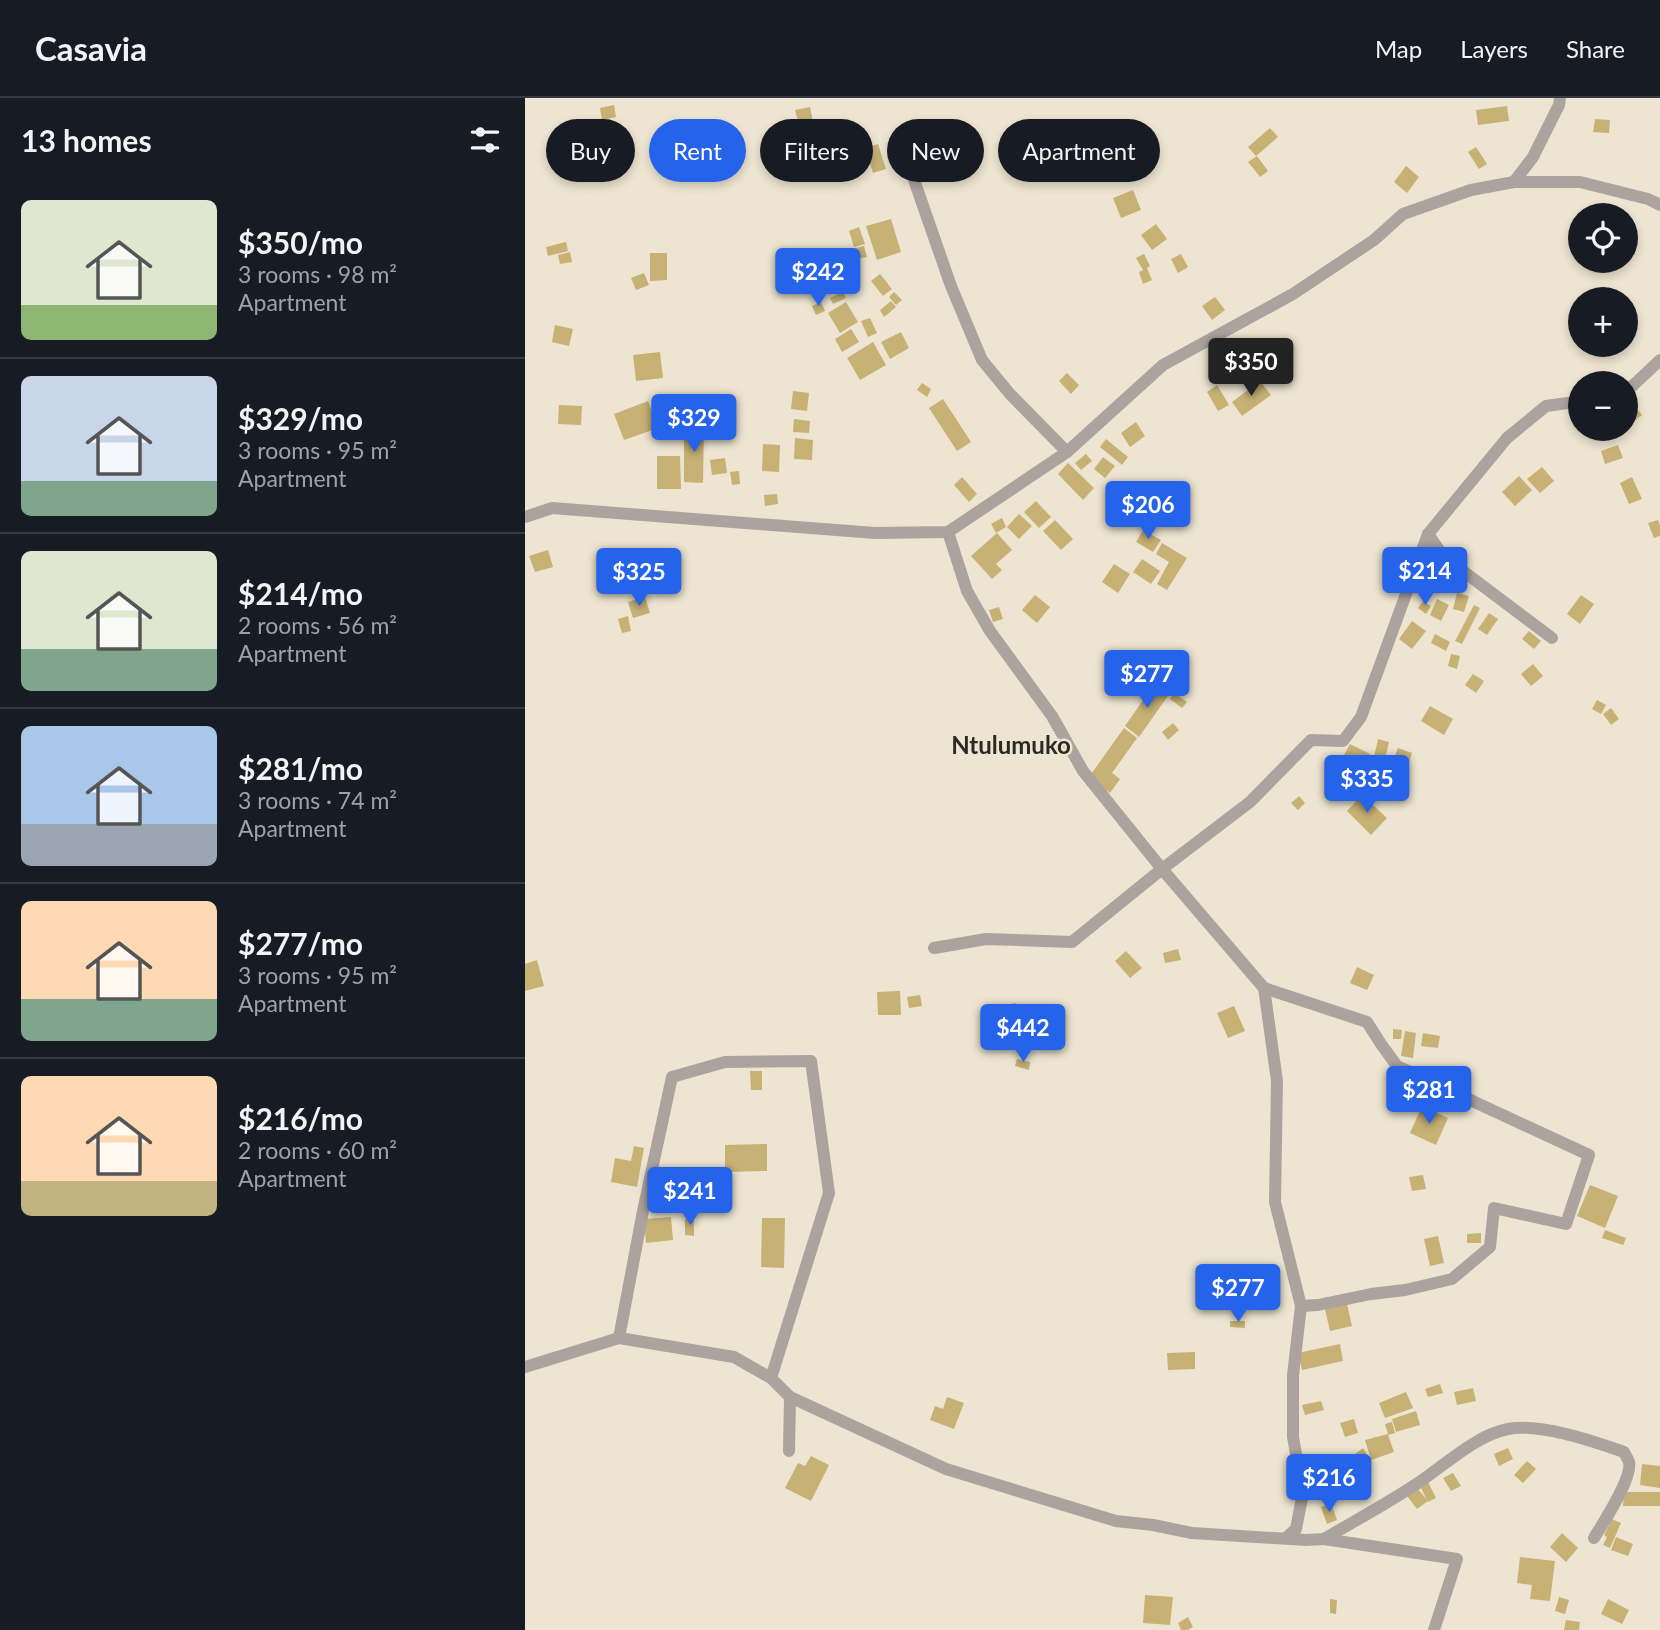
<!DOCTYPE html>
<html lang="en">
<head>
<meta charset="utf-8">
<style>
  body { margin:0; font-family:Lato,sans-serif; background:#242831; color:#f1f3f6; height:100vh; display:flex; flex-direction:column; font-size:26px; white-space:nowrap }
  * { box-sizing:border-box; margin:0 }
  p { font-size:23px; color:#9ea1a6 }
  .icon { flex:none; width:38px; height:38px; fill:none; stroke:currentColor; stroke-width:2; stroke-linecap:round; stroke-linejoin:round }
  .map { position:relative; flex:1; overflow:hidden }
  .sheet { display:flex; flex-direction:column; background:#171b24; width:525px }
  .sheet>* { flex:none }
  .top-card { position:absolute; left:21px; top:21px; width:665px; height:63px; display:flex; gap:14px }
  .fabs { position:absolute; left:1043px; top:105px; display:grid; gap:14px }
  .fabs a { display:grid; place-items:center; width:70px; height:70px; border-radius:50%; background:#171b24; box-shadow:0 4px 10px #0003; font-size:35px }
  .price { position:absolute; translate:-50% -60px; padding:0 16px; border-radius:7px; background:#2563eb; color:#fff; font-size:23px; line-height:46px; filter:drop-shadow(0 2px 4px #0008) }
  .price::after { content:''; position:absolute; left:50%; top:42px; width:21px; height:16px; margin-left:-10px; background:inherit; clip-path:polygon(0 0,100% 0,50% 100%) }
  .price.active { background:#222; color:#fff }
  ul { padding:0; list-style:none }
  li { display:flex; align-items:center; gap:21px; height:175px; padding:0 21px }
  li+li { border-top:2px solid #363941 }
  li span { display:grid; place-items:center; flex:none; width:196px; height:140px; border-radius:10px; color:#555 }
  li>.icon { margin-inline-start:auto }
  span .icon { width:84px; height:84px; fill:#fffc; stroke-width:1 }
  li b { font-size:30px }
  h2 { display:flex; justify-content:space-between; align-items:center; height:84px; padding:0 21px; font-size:30px }
  .chip { padding:0 24px; border-radius:32px; background:#171b24; box-shadow:0 4px 10px #0003; font-size:24px; line-height:63px }
  .chip.active { background:#2563eb; color:#fff }
  header { display:flex; align-items:center; gap:42px; box-sizing:border-box; height:98px; padding:0 35px; background:#171b24; border-bottom:2px solid #363941 }
  header strong { font-size:33px }
  nav { display:flex; gap:38px; margin-inline-start:auto; font-size:24px }
  main { display:flex; flex:1; min-height:0 }
  .map>svg:first-child { display:block }
</style>
</head>
<body>
<header>
<strong>Casavia</strong>
<nav><a>Map</a><a>Layers</a><a>Share</a></nav>
</header>
<main>
<section class="sheet">
<h2>13 homes<svg class="icon" aria-label="filters" viewBox="0 0 24 24"><path d="M4 7h16M4 17h16"/><circle cx="9" cy="7" r="2"/><circle cx="15" cy="17" r="2"/></svg></h2>
<ul>
<li><span style="background:linear-gradient(#dfe7d0 75%,#8fb573 0)"><svg class="icon" aria-label="home" viewBox="0 0 24 24"><path d="M3 11l9-7 9 7M6 9v11h12V9"/></svg></span><div><b>$350/mo</b><p>3 rooms · 98 m²</p><p>Apartment</p></div></li>
<li><span style="background:linear-gradient(#c9d6e8 75%,#7fa58c 0)"><svg class="icon" aria-label="home" viewBox="0 0 24 24"><path d="M3 11l9-7 9 7M6 9v11h12V9"/></svg></span><div><b>$329/mo</b><p>3 rooms · 95 m²</p><p>Apartment</p></div></li>
<li><span style="background:linear-gradient(#dfe7d0 70%,#7fa58c 0)"><svg class="icon" aria-label="home" viewBox="0 0 24 24"><path d="M3 11l9-7 9 7M6 9v11h12V9"/></svg></span><div><b>$214/mo</b><p>2 rooms · 56 m²</p><p>Apartment</p></div></li>
<li><span style="background:linear-gradient(#a9c7e8 70%,#9aa5b1 0)"><svg class="icon" aria-label="home" viewBox="0 0 24 24"><path d="M3 11l9-7 9 7M6 9v11h12V9"/></svg></span><div><b>$281/mo</b><p>3 rooms · 74 m²</p><p>Apartment</p></div></li>
<li><span style="background:linear-gradient(#ffd9b3 70%,#7fa58c 0)"><svg class="icon" aria-label="home" viewBox="0 0 24 24"><path d="M3 11l9-7 9 7M6 9v11h12V9"/></svg></span><div><b>$277/mo</b><p>3 rooms · 95 m²</p><p>Apartment</p></div></li>
<li><span style="background:linear-gradient(#ffd9b3 75%,#c2b280 0)"><svg class="icon" aria-label="home" viewBox="0 0 24 24"><path d="M3 11l9-7 9 7M6 9v11h12V9"/></svg></span><div><b>$216/mo</b><p>2 rooms · 60 m²</p><p>Apartment</p></div></li>
</ul>
</section>
<div class="map">
<svg width="1135" height="1532" viewBox="0 0 1135 1532">
  <rect width="100%" height="100%" fill="#ede5d1"/>
  <g fill="#c8b175">
    <path d="M89 7 91 19 77 22 75 10Z"/>
    <path d="M982 8 984 23 953 27 951 12Z"/>
    <path d="M285 9 288 24 274 27 270 12Z"/>
    <path d="M1070 21 1085 22 1084 35 1068 34Z"/>
    <path d="M745 30 753 39 731 58 723 49Z"/>
    <path d="M353 46 361 71 348 75 340 50Z"/>
    <path d="M296 48 301 68 282 73 276 53Z"/>
    <path d="M951 49 962 66 954 71 943 54Z"/>
    <path d="M732 58 743 73 735 79 723 64Z"/>
    <path d="M881 68 894 79 882 95 869 84Z"/>
    <path d="M608 92 616 112 596 120 588 100Z"/>
    <path d="M366 121 376 154 352 162 341 128Z"/>
    <path d="M631 126 642 141 627 152 616 137Z"/>
    <path d="M334 129 340 146 329 149 324 133Z"/>
    <path d="M41 144 43 153 23 158 21 149Z"/>
    <path d="M339 148 342 159 331 161 328 151Z"/>
    <path d="M45 154 47 164 35 166 33 157Z"/>
    <path d="M125 155H142V182L125 183Z"/>
    <path d="M619 156 625 168 622 170 627 182 618 186 614 174 618 172 611 160Z"/>
    <path d="M656 156 663 169 653 175 646 161Z"/>
    <path d="M119 175 124 187 111 192 106 180Z"/>
    <path d="M355 176 367 191 358 198 346 183Z"/>
    <path d="M318 194 321 200 308 206 305 200Z"/>
    <path d="M369 194 377 202 371 207 364 199Z"/>
    <path d="M690 199 700 212 687 222 677 208Z"/>
    <path d="M366 203 371 209 359 219 355 212Z"/>
    <path d="M296 204 300 213 291 217 287 208Z"/>
    <path d="M321 204 333 224 315 235 303 215Z"/>
    <path d="M345 220 352 235 343 239 336 223Z"/>
    <path d="M30 227 48 231 44 248 27 244Z"/>
    <path d="M326 231 334 244 317 254 310 241Z"/>
    <path d="M376 234 384 250 365 261 356 244Z"/>
    <path d="M348 244 361 267 335 282 322 260Z"/>
    <path d="M723 251 736 266 727 274 714 260Z"/>
    <path d="M135 254 138 280 111 283 108 257Z"/>
    <path d="M542 275 554 287 546 296 534 283Z"/>
    <path d="M735 283 746 297 717 318 707 304Z"/>
    <path d="M397 285 406 291 402 299 392 292Z"/>
    <path d="M692 287 704 307 693 313 682 294Z"/>
    <path d="M268 293 284 295 282 313 266 311Z"/>
    <path d="M418 301 446 344 432 353 404 310Z"/>
    <path d="M123 303 133 330 99 342 89 316Z"/>
    <path d="M1105 303 1117 317 1105 326 1101 321V307Z"/>
    <path d="M34 307 57 308 56 327 33 326Z"/>
    <path d="M191 308H209L210 327H192Z"/>
    <path d="M269 321 285 323 284 335 268 334Z"/>
    <path d="M611 324 620 338 605 349 596 335Z"/>
    <path d="M159 328H179L178 385 159 384Z"/>
    <path d="M270 340 288 342 287 362 269 361Z"/>
    <path d="M581 341 603 359 597 367 575 349Z"/>
    <path d="M238 346 255 347 254 374 237 373Z"/>
    <path d="M1093 347 1098 360 1080 366 1076 353Z"/>
    <path d="M561 356 567 363 556 372 550 365Z"/>
    <path d="M132 358H155L156 391H132Z"/>
    <path d="M578 359 590 368 580 380 569 371Z"/>
    <path d="M200 360 202 375 187 377 185 362Z"/>
    <path d="M543 365 569 390 558 402 533 376Z"/>
    <path d="M1017 369 1029 383 1015 395 1002 381Z"/>
    <path d="M214 373 215 386 207 387 205 374Z"/>
    <path d="M994 378 1007 392 990 408 977 394Z"/>
    <path d="M437 379 452 396 444 404 429 387Z"/>
    <path d="M1107 379 1117 401 1104 406 1095 385Z"/>
    <path d="M252 396 253 406 240 408 239 397Z"/>
    <path d="M511 403 526 419 514 430 499 414Z"/>
    <path d="M494 416 507 428 494 441 482 429Z"/>
    <path d="M477 420 481 429 471 435 466 426Z"/>
    <path d="M530 422 548 441 536 452 518 433Z"/>
    <path d="M1133 422 1135 427V438L1129 440 1123 425Z"/>
    <path d="M618 432 636 442 628 454 611 444Z"/>
    <path d="M472 435 487 452 471 466 477 472 467 481 446 458Z"/>
    <path d="M637 445 662 460 642 492 632 486 644 464 631 456Z"/>
    <path d="M23 452 28 469 10 474 4 458Z"/>
    <path d="M617 461 635 473 626 486 608 474Z"/>
    <path d="M589 466 605 476 593 495 577 484Z"/>
    <path d="M901 481 912 486 906 498 895 493Z"/>
    <path d="M932 495 944 498 939 514 928 511Z"/>
    <path d="M510 497 525 509 512 525 497 512Z"/>
    <path d="M1056 497 1069 506 1055 526 1042 516Z"/>
    <path d="M120 499 125 515 108 520 103 504Z"/>
    <path d="M912 501 924 507 916 523 905 517Z"/>
    <path d="M898 503 906 508 901 516 893 510Z"/>
    <path d="M949 507 955 510 937 546 930 543Z"/>
    <path d="M474 509 478 521 468 524 464 512Z"/>
    <path d="M964 515 973 521 962 537 953 531Z"/>
    <path d="M103 518 106 533 97 535 93 521Z"/>
    <path d="M887 523 901 533 887 551 874 541Z"/>
    <path d="M1004 533 1016 543 1009 551 997 541Z"/>
    <path d="M910 536 925 544 921 553 906 545Z"/>
    <path d="M926 556 935 558 932 571 923 568Z"/>
    <path d="M1008 566 1018 578 1006 588 996 576Z"/>
    <path d="M948 576 959 583 951 595 940 587Z"/>
    <path d="M630 585 645 595 614 639 600 628Z"/>
    <path d="M649 595 662 604 657 610 645 601Z"/>
    <path d="M1072 602 1081 607 1076 616 1067 611Z"/>
    <path d="M905 608 928 621 919 637 896 623Z"/>
    <path d="M1086 610 1094 621 1086 627 1078 616Z"/>
    <path d="M648 625 654 632 643 642 637 634Z"/>
    <path d="M599 630 612 640 587 675 595 681 585 695 564 679Z"/>
    <path d="M853 641 864 644 859 666 848 664Z"/>
    <path d="M825 646 845 656 840 667 819 657Z"/>
    <path d="M873 650 887 655 884 665 869 660Z"/>
    <path d="M837 697 862 720 846 737 822 713Z"/>
    <path d="M774 698 780 705 773 712 766 705Z"/>
    <path d="M653 851 656 862 640 865 638 855Z"/>
    <path d="M601 853 617 870 605 880 590 863Z"/>
    <path d="M12 862 19 888 0 893V866Z"/>
    <path d="M832 869 849 877 842 892 825 885Z"/>
    <path d="M375 893 376 917H353L352 894Z"/>
    <path d="M395 897 397 908 384 910 382 899Z"/>
    <path d="M488 905 507 909 503 933 484 930Z"/>
    <path d="M709 908 720 933 703 940 692 915Z"/>
    <path d="M511 915 524 917 521 940 508 938Z"/>
    <path d="M868 931 877 932 876 941H868Z"/>
    <path d="M880 933 891 935 888 960 876 958Z"/>
    <path d="M898 935 915 938 913 950 896 948Z"/>
    <path d="M492 961 505 964 504 972 490 968Z"/>
    <path d="M225 973H237V992H226Z"/>
    <path d="M897 1008 923 1020 911 1047 885 1035Z"/>
    <path d="M242 1046V1073L200 1074V1047Z"/>
    <path d="M109 1048 119 1050 112 1089 86 1084 90 1060 106 1063Z"/>
    <path d="M898 1077 901 1091 887 1093 884 1079Z"/>
    <path d="M1065 1087 1093 1098 1080 1130 1052 1118Z"/>
    <path d="M146 1119 148 1142 121 1145 119 1121Z"/>
    <path d="M237 1120H260L259 1170 236 1169Z"/>
    <path d="M160 1121H169V1138L160 1137Z"/>
    <path d="M1080 1132 1101 1140 1098 1147 1077 1140Z"/>
    <path d="M956 1135V1145H942V1136Z"/>
    <path d="M913 1138 919 1165 905 1168 899 1141Z"/>
    <path d="M822 1206 827 1228 805 1233 800 1211Z"/>
    <path d="M705 1223H720V1230L705 1229Z"/>
    <path d="M815 1246 818 1263 777 1272 773 1255Z"/>
    <path d="M670 1254V1271L643 1272 642 1255Z"/>
    <path d="M915 1286 918 1295 903 1299 900 1291Z"/>
    <path d="M948 1290 951 1303 932 1307 929 1294Z"/>
    <path d="M881 1294 888 1310 860 1320 854 1305Z"/>
    <path d="M422 1299 439 1305 429 1331 405 1322 410 1308 418 1311Z"/>
    <path d="M796 1303 799 1312 780 1317 777 1307Z"/>
    <path d="M891 1313 895 1327 871 1334 867 1321Z"/>
    <path d="M829 1321 833 1335 820 1339 815 1325Z"/>
    <path d="M867 1324 870 1335 863 1337 869 1354 846 1362 840 1342 863 1336 860 1326Z"/>
    <path d="M838 1350 847 1365 839 1369 830 1356Z"/>
    <path d="M983 1350 988 1361 974 1368 969 1356Z"/>
    <path d="M830 1357 834 1369 819 1374 815 1362Z"/>
    <path d="M286 1358 304 1367 286 1403 260 1390 273 1365 280 1368Z"/>
    <path d="M1002 1363 1011 1371 998 1385 989 1377Z"/>
    <path d="M1117 1366 1135 1368V1390L1115 1387Z"/>
    <path d="M798 1367 805 1384 796 1388 788 1371Z"/>
    <path d="M928 1375 936 1388 926 1393 918 1380Z"/>
    <path d="M903 1384 911 1400 903 1404 895 1388Z"/>
    <path d="M892 1390 903 1403 892 1411 882 1398Z"/>
    <path d="M1099 1394H1135V1408H1098Z"/>
    <path d="M806 1405 812 1422 802 1426 796 1409Z"/>
    <path d="M1087 1421 1096 1425 1085 1450 1078 1447 1082 1439 1079 1437Z"/>
    <path d="M1037 1435 1053 1450 1041 1464 1025 1449Z"/>
    <path d="M1091 1439 1108 1446 1103 1458 1086 1452Z"/>
    <path d="M995 1459 1030 1463 1025 1503 1005 1501 1007 1487 992 1485Z"/>
    <path d="M620 1497 648 1499 645 1527 618 1525Z"/>
    <path d="M1034 1499 1044 1502 1040 1516 1030 1513Z"/>
    <path d="M805 1501 812 1502 811 1516 805 1515Z"/>
    <path d="M1083 1501 1104 1512 1097 1526 1076 1516Z"/>
    <path d="M663 1519 668 1529 663 1532H656L653 1525Z"/>
    <path d="M1041 1522 1055 1524 1054 1532H1039Z"/>
  </g>
  <g fill="none" stroke-linecap="round" stroke-linejoin="round">
    <g stroke="#aca39f" stroke-width="12">
      <path d="M388 79 426 188 457 262 485 296 542 354"/>
      <path d="M989 84 1008 59 1034 7 1035 0"/>
      <path d="M1101 294 1135 262"/>
      <path d="M0 419 27 410 350 435 423 434 542 354 638 267 768 196 849 142 878 116 946 92 989 84H1055L1123 101 1135 107"/>
      <path d="M423 434 442 493 465 533 527 618 558 673 637 771 739 890 842 924 856 946 872 968 1064 1057 1041 1126 969 1110 965 1149 927 1181 880 1192 846 1196 793 1207 776 1208"/>
      <path d="M1027 540 918 458 903 436 982 340 1021 308 1050 304 1055 305"/>
      <path d="M409 850 461 841 547 844 637 771 725 704 786 642 818 643 836 619 903 436"/>
      <path d="M739 890 752 983 750 1104 776 1208 768 1277V1339L778 1395 771 1431 761 1440"/>
      <path d="M94 1240 118 1113 147 979 200 964 286 963 304 1095 246 1280"/>
      <path d="M0 1269 94 1240 209 1259 246 1280 265 1299 421 1371 591 1423 628 1427 667 1435 781 1442 799 1441C831 1422 865 1404 896 1383 922 1365 952 1337 983 1331 1015 1325 1068 1343 1099 1354 1100 1357 1103 1360 1104 1364 1108 1380 1078 1425 1069 1440"/>
      <path d="M264 1353 265 1299"/>
      <path d="M799 1441 932 1461 909 1532"/>
    </g>
  </g>
  <g text-anchor="middle" stroke-width="5" stroke-linejoin="round" paint-order="stroke">
    <g font-size="24" font-weight="bold" fill="#2c2922" stroke="#ede5d1">
      <text x="486" y="656">Ntulumuko</text>
    </g>
  </g>
</svg>
<div class="fabs">
<a><svg class="icon" aria-label="locate" viewBox="0 0 24 24"><circle cx="12" cy="12" r="6"/><path d="M12 2v4M12 18v4M2 12h4M18 12h4"/></svg></a>
<a>+</a>
<a>−</a>
</div>
<b class="price" style="left:293px;top:210px">$242</b>
<b class="price active" style="left:726px;top:300px">$350</b>
<b class="price" style="left:169px;top:356px">$329</b>
<b class="price" style="left:623px;top:443px">$206</b>
<b class="price" style="left:900px;top:509px">$214</b>
<b class="price" style="left:114px;top:510px">$325</b>
<b class="price" style="left:622px;top:612px">$277</b>
<b class="price" style="left:842px;top:717px">$335</b>
<b class="price" style="left:498px;top:966px">$442</b>
<b class="price" style="left:904px;top:1028px">$281</b>
<b class="price" style="left:165px;top:1129px">$241</b>
<b class="price" style="left:713px;top:1226px">$277</b>
<b class="price" style="left:804px;top:1416px">$216</b>
<div class="top-card">
<a class="chip">Buy</a>
<a class="chip active">Rent</a>
<a class="chip">Filters</a>
<a class="chip">New</a>
<a class="chip">Apartment</a>
</div>
</div>
</main>
</body>
</html>
